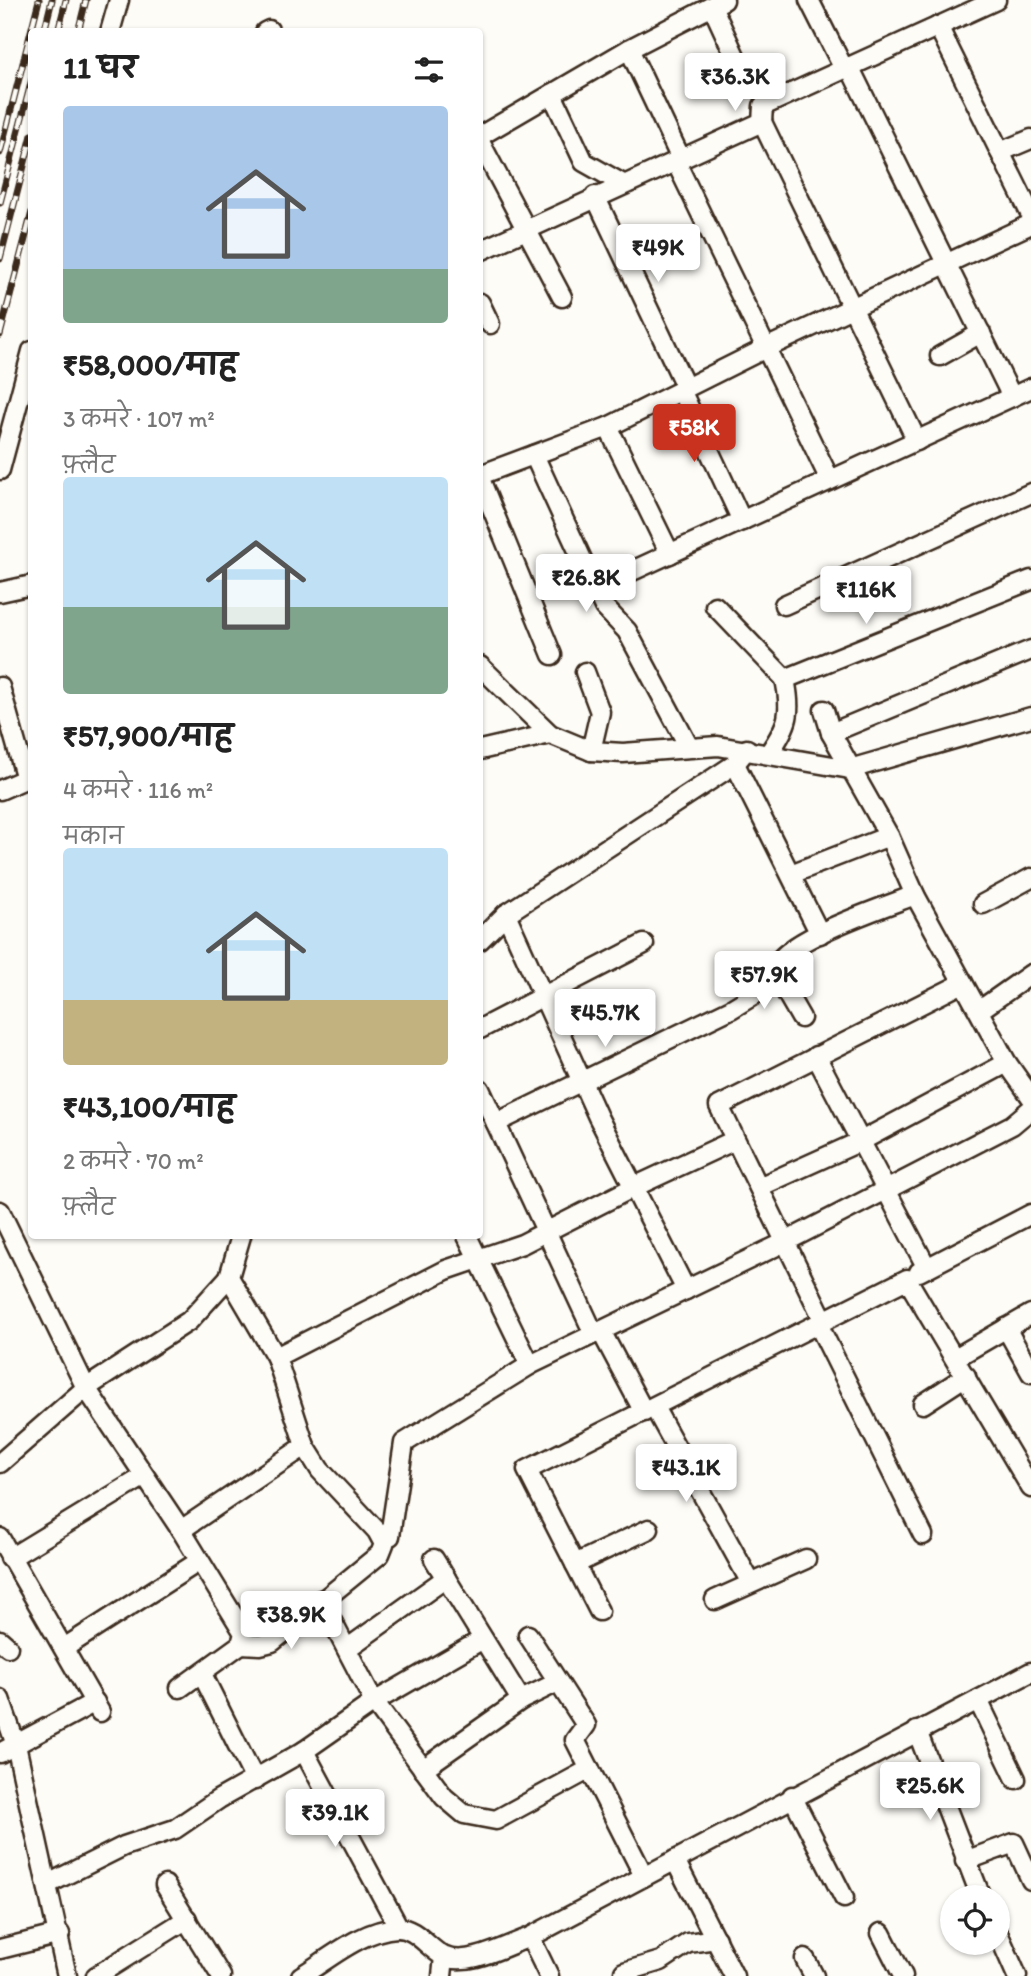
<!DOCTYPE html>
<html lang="hi">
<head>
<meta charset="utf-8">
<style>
  body { margin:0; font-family:Itim,"Playpen Sans Deva",sans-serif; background:#f2f2f2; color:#222; height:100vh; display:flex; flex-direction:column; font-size:26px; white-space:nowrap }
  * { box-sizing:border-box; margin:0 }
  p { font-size:23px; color:#767676 }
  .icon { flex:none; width:38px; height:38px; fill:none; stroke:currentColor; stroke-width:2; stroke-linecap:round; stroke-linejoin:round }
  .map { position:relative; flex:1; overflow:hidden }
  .details { position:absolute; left:28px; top:28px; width:455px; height:1211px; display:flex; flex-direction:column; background:#fff; border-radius:7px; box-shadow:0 2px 5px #0004 }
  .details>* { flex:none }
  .controls { position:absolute; left:940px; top:1885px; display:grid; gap:14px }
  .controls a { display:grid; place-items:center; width:70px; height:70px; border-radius:50%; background:#fff; box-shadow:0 2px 5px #0004; font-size:35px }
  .price { position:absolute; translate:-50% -60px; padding:0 16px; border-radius:7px; background:#fff; color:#222; font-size:23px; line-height:46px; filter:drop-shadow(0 2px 4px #0008) }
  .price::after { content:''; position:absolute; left:50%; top:42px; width:21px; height:16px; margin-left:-10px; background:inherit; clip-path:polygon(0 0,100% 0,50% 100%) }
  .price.current { background:#c8321e; color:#fff }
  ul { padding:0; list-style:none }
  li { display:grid; align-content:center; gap:14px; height:371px; padding:0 35px }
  li span { display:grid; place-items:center; height:217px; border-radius:7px; color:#555 }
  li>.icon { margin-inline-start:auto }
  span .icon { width:126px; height:126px; fill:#fffc; stroke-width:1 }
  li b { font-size:30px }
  h2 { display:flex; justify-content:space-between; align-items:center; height:84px; padding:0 35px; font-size:30px }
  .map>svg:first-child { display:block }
</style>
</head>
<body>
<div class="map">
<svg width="1031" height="1976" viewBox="0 0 1031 1976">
  <rect width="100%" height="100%" fill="#fdfcf7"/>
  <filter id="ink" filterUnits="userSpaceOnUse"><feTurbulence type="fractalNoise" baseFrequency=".0143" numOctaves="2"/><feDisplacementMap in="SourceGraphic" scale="14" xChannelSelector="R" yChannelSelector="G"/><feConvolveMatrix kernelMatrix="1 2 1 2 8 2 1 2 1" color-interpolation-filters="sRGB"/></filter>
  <g filter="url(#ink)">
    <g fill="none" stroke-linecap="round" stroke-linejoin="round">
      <g stroke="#3b2a1e" stroke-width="23">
        <g id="minor">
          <path d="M809 0 844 69"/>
          <path d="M712 6 741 69"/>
          <path d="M938 26 1031 215"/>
          <path d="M110 32 119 0"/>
          <path d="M265 32 269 30"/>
          <path d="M629 49 681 159"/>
          <path d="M849 66 1012 397"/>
          <path d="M552 94 584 162 623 184"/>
          <path d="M762 122 917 441"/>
          <path d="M480 136 629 49 724 0"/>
          <path d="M480 142 562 297"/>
          <path d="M1000 152 1031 139"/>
          <path d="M676 162 830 480"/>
          <path d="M595 196 686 388"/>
          <path d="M480 251 762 122 763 106 996 0"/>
          <path d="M480 303 490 324"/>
          <path d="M940 356 981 333"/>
          <path d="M681 390 742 521"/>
          <path d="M608 427 764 349 1031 224"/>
          <path d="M534 455 604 607 627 631 689 747"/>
          <path d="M0 470 32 351"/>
          <path d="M480 475 608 427 670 554"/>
          <path d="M480 479 552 655"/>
          <path d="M595 588 1031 388"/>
          <path d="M0 592 32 585"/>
          <path d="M784 605 1031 493"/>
          <path d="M715 606 785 679 1031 580"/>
          <path d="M480 666 550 734 591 751 623 753 718 746 850 769 1031 717"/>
          <path d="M585 672 600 712 591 751"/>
          <path d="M0 687 26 779"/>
          <path d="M824 710 831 733 889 836 915 895 1007 1063 1031 1097"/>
          <path d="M831 733 1031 650"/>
          <path d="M480 750 550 734"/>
          <path d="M769 753C789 724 792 713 785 679"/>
          <path d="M735 764 820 934"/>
          <path d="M0 790 32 776"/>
          <path d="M791 874 889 836"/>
          <path d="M983 904 1031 878"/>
          <path d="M506 914 598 1117 686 1290"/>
          <path d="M480 940 506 914 735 764 747 749"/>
          <path d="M980 1010 1031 974"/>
          <path d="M801 1018 774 971C778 941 887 906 915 895"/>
          <path d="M480 1029 644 944"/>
          <path d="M816 1056 927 1268"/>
          <path d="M480 1089 594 1334"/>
          <path d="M496 1123 731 1009 754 995 766 973 774 971"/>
          <path d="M759 1187 861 1141 1007 1063"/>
          <path d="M0 1211 86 1388 181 1530 244 1633 241 1644 180 1688"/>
          <path d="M241 1236 229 1277 276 1357"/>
          <path d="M467 1236 530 1365"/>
          <path d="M919 1272 1031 1214"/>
          <path d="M824 1321 719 1106 963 983"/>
          <path d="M818 1324 923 1535"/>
          <path d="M1006 1328 1031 1373"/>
          <path d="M601 1331 644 1412"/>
          <path d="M955 1358 1031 1314"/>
          <path d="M923 1404 966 1376"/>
          <path d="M654 1407 751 1583"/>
          <path d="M0 1463 86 1388 189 1321 229 1277"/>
          <path d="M181 1530 305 1446 276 1357 446 1270 522 1244 634 1187 735 1140"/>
          <path d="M390 1536 404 1443 530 1365 785 1242 1012 1125 1031 1109"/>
          <path d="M0 1538 100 1712"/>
          <path d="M10 1558 143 1477"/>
          <path d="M434 1559 521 1700 558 1682"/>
          <path d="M575 1564 649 1529"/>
          <path d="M321 1600 374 1702 444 1797 464 1814 496 1820 590 1769"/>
          <path d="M715 1600 806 1559"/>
          <path d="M599 1611 527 1470 907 1279 1031 1488"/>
          <path d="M528 1635 586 1725 575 1740 644 1876"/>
          <path d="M0 1640 8 1647"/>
          <path d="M241 1644 260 1645 272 1642 380 1554 384 1544 377 1531 320 1470 305 1446"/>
          <path d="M64 1648 198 1562"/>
          <path d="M348 1648 446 1578"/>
          <path d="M202 1674 255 1780"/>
          <path d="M0 1699 16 1745 67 1976"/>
          <path d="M978 1700 1016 1779"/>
          <path d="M917 1731 981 1897"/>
          <path d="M304 1751 399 1928"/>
          <path d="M0 1753 95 1702"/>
          <path d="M423 1769 521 1700"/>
          <path d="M792 1796 844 1898"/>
          <path d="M675 1860 734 1976"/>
          <path d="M965 1861 1014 1843 1031 1880"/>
          <path d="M48 1884 124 1846 175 1829 219 1799 304 1751 374 1702 483 1639"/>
          <path d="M165 1885 221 1976"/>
          <path d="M881 1933 903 1976"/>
          <path d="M998 1933 1017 1976"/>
          <path d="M530 1937 549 1976"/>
          <path d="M0 1949 60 1934"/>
          <path d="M805 1959 814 1976"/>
          <path d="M624 1972 661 1961 688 1943 716 1939"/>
          <path d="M96 1976 187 1919"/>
          <path d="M301 1976C329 1959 362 1930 397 1928 415 1927 428 1948 443 1956 467 1968 507 1945 530 1937L1031 1672"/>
          <path d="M442 1976 444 1957"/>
        </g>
      </g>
      <use href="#minor" stroke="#fdfcf7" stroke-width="18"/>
      <g stroke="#3b2a1e" stroke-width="7">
        <g id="rail">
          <path d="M44 32 52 0"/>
          <path d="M58 32 66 0"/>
          <path d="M78 32 86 0"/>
          <path d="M0 153 39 0"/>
          <path d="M0 203 32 79"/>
          <path d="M0 259 32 135"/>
          <path d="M0 335 32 212"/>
        </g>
      </g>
      <use href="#rail" stroke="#fdfcf7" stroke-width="4.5" stroke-dasharray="13" stroke-linecap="butt"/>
    </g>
  </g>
</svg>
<div class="controls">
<a><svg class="icon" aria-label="locate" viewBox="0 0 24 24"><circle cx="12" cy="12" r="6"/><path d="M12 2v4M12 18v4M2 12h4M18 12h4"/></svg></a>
</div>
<b class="price" style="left:735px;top:113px">₹36.3K</b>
<b class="price" style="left:658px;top:284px">₹49K</b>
<b class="price current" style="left:694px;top:464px">₹58K</b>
<b class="price" style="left:586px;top:614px">₹26.8K</b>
<b class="price" style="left:866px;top:626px">₹116K</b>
<b class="price" style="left:764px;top:1011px">₹57.9K</b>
<b class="price" style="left:605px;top:1049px">₹45.7K</b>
<b class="price" style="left:686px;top:1504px">₹43.1K</b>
<b class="price" style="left:291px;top:1651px">₹38.9K</b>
<b class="price" style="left:930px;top:1822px">₹25.6K</b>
<b class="price" style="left:335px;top:1849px">₹39.1K</b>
<section class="details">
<h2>11 घर<svg class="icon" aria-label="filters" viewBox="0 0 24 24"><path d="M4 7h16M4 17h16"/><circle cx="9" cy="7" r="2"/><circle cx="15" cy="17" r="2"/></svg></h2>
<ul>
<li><span style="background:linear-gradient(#a9c7e8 75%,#7fa58c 0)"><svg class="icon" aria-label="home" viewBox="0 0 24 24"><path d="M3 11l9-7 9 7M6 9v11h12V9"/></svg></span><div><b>₹58,000/माह</b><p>3 कमरे · 107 m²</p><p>फ़्लैट</p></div></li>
<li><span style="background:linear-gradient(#bfe0f5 60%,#7fa58c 0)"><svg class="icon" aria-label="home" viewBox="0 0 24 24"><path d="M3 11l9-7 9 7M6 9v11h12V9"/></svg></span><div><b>₹57,900/माह</b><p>4 कमरे · 116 m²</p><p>मकान</p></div></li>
<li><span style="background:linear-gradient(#bfe0f5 70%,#c2b280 0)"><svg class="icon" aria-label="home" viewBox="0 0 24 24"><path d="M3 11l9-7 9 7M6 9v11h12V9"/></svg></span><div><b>₹43,100/माह</b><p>2 कमरे · 70 m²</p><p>फ़्लैट</p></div></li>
</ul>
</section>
</div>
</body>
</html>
